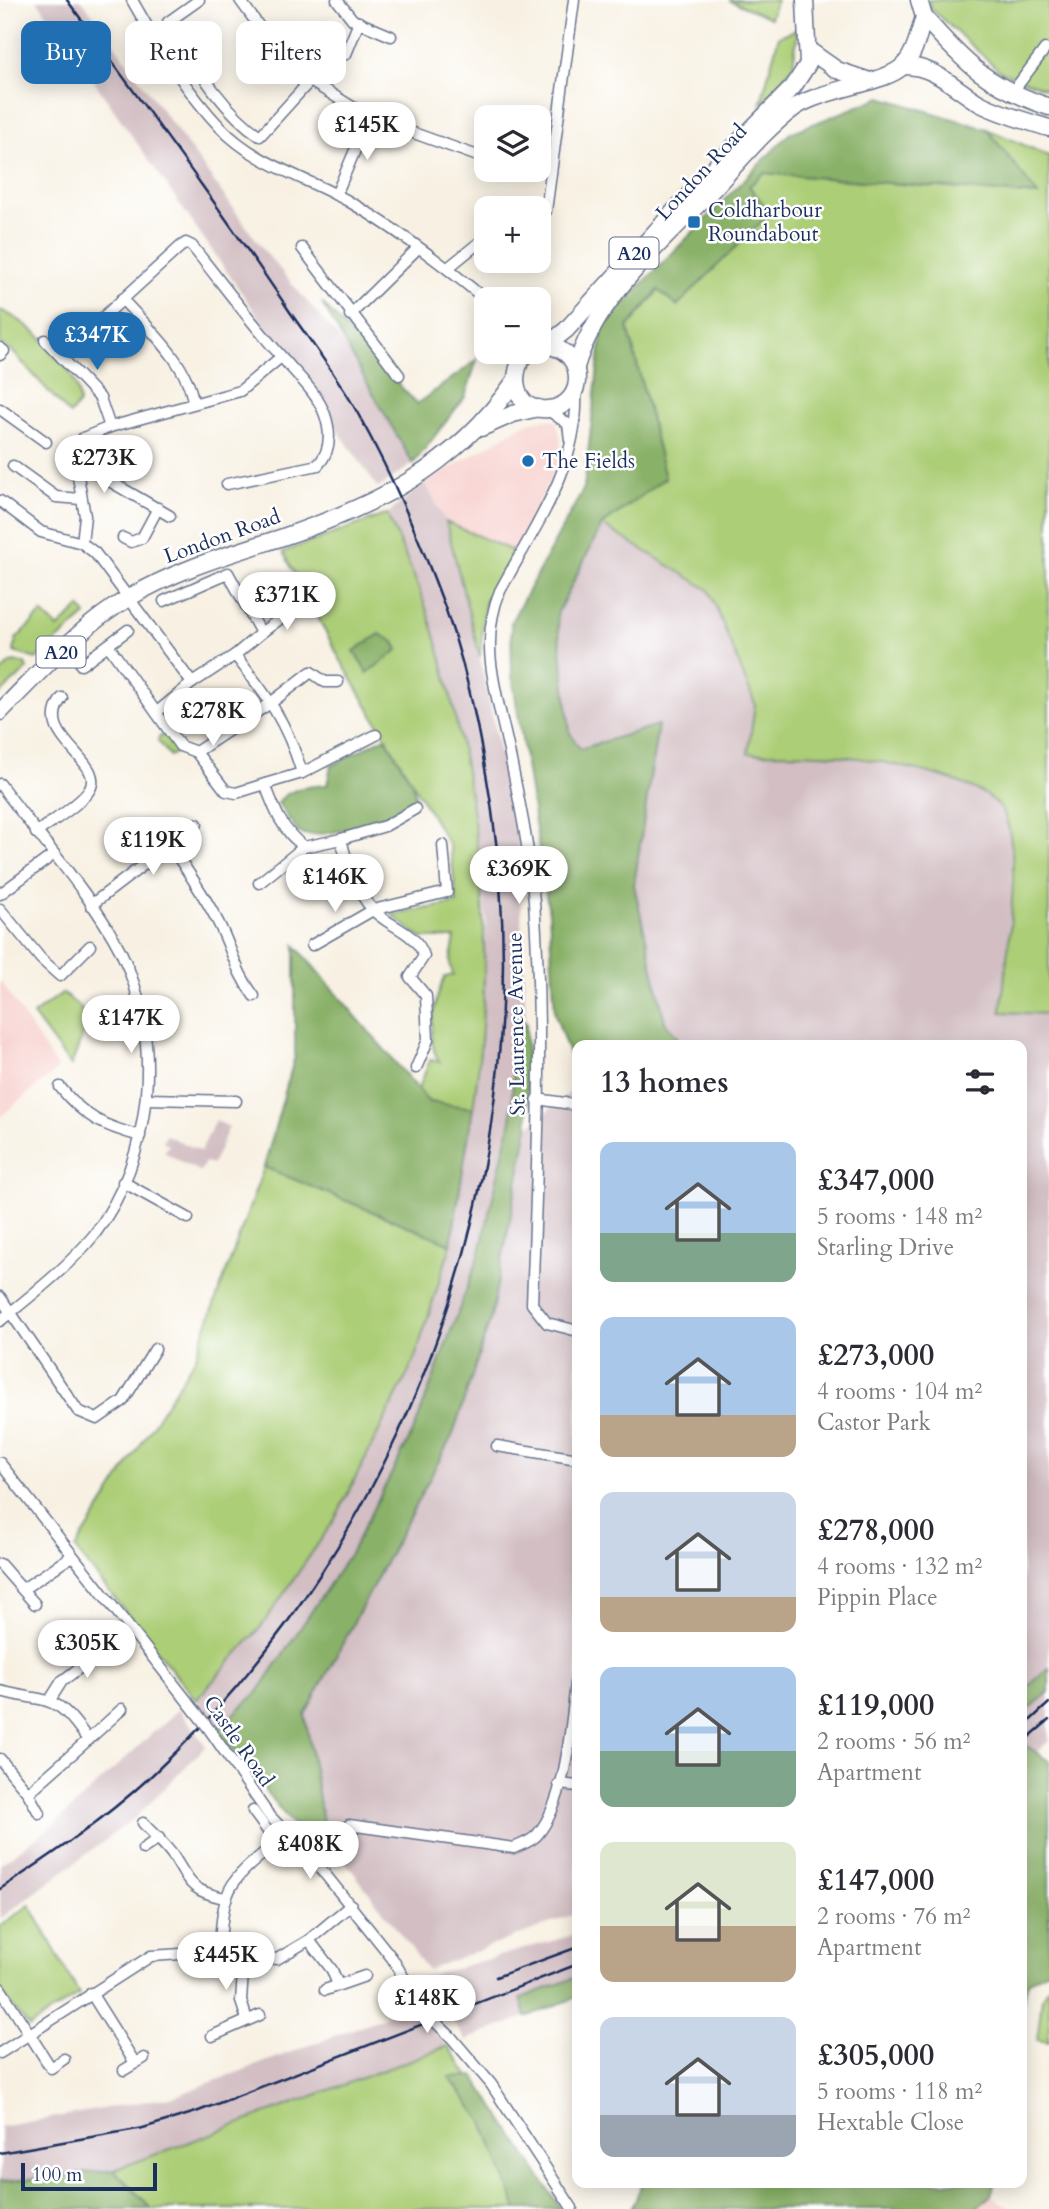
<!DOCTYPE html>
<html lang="en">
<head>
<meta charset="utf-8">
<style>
  body { margin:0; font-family:Cardo,serif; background:#f2f2f3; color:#2b2b33; height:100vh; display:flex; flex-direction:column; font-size:26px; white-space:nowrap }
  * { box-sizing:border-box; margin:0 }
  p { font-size:23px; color:#7c7c81 }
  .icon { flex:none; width:38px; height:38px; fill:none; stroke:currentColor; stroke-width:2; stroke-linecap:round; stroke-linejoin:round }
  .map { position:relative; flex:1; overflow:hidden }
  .drawer { position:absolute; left:572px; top:1040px; width:455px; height:1148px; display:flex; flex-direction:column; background:#fff; border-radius:14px; box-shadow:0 4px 18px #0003 }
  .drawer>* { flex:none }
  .hud { position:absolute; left:21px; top:21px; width:446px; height:63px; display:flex; gap:14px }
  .tools { position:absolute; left:474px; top:105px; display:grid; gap:14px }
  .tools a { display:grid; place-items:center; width:77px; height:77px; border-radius:14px; background:#fff; box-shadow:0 4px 18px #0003; font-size:35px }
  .scale { position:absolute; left:21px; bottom:18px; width:136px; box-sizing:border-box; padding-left:7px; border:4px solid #1b2f5e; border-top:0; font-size:19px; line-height:24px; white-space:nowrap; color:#1b2f5e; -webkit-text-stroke:5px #fff; paint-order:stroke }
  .price { position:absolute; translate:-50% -60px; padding:0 16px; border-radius:24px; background:#fff; color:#222; font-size:23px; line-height:46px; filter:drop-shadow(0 2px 4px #0008) }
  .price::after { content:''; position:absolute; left:50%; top:42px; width:21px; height:16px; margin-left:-10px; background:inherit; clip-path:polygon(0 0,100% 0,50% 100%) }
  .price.on { background:#1f6fb2; color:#fff }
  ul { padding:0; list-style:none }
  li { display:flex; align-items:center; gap:21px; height:175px; padding:0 28px }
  li span { display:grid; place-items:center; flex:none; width:196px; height:140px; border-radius:14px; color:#555 }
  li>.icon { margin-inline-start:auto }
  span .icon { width:84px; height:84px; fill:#fffc; stroke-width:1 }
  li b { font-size:30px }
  h2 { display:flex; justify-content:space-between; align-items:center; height:84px; padding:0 28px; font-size:30px }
  .chip { padding:0 24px; border-radius:14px; background:#fff; box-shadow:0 4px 18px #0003; font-size:24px; line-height:63px }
  .chip.on { background:#1f6fb2; color:#fff }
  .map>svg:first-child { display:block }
</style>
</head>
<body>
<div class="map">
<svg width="1049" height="2209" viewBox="0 0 1049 2209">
  <rect width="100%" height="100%" fill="#fff"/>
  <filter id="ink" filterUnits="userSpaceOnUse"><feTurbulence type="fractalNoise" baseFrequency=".0143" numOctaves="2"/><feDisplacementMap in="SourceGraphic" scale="14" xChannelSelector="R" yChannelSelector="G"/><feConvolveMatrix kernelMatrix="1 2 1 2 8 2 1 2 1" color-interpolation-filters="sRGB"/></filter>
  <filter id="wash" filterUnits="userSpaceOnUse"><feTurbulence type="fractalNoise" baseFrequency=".00686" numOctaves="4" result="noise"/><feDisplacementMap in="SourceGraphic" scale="28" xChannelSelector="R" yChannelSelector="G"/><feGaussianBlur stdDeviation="1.57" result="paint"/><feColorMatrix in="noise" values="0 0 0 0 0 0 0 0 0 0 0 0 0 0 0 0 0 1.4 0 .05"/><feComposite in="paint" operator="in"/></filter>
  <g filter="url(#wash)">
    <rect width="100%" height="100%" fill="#f8f1e3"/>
    <g fill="#f7d0cd">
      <path d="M545 419 556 421 561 439 560 459 515 552 446 522 425 483 527 423Z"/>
      <path d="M0 980 58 1069 0 1117Z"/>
      <path d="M991 2195 1010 2209H976Z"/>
    </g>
    <g fill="#d2bec3">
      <path d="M37 0H82L265 252 347 348 413 464 378 488Z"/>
      <path d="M425 483 446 522 480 657 518 840 526 1023 516 1021 511 1120 479 1256 414 1430 351 1552 258 1692 216 1730 196 1700 261 1627 335 1519 414 1361 452 1240 481 1056 486 921 480 856 446 675 421 593 387 514Z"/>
      <path d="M602 525 709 589 755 704 833 755 900 767 971 786 989 794 1002 810 1011 833V900L1001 1011 1049 1014V1668L1022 1692V1045H579L557 614Z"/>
      <path d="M577 1087V1913L428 1970 325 1835 305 1715 453 1434 491 1317 528 1127Z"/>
      <path d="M215 1120 229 1127 212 1165 205 1162 200 1172 164 1152 169 1145 163 1141 166 1135 201 1151Z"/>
      <path d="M1049 1692V1741L1022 1765V1715Z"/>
      <path d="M179 1709 206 1746 136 1817 0 1919V1864L52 1826Z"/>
      <path d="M577 1934V1997L466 2040 421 1978Z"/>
      <path d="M411 2007 448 2046 114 2170 0 2182V2127L175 2096Z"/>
    </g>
    <g fill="#acce76" stroke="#647e6a" stroke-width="2">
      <path d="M729 0H777L770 18Z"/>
      <path d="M928 0H1049V90L1001 72 931 9Z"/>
      <path d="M798 29 793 66 760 105 779 36Z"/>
      <path d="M987 129 1049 156V1014L1001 1012C1005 963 1025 851 1002 810 984 778 871 759 833 755 805 752 776 754 748 753L755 704 709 590 602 525 665 478 628 327 659 290 677 305 770 213 749 186 764 173 1036 195Z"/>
      <path d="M0 310C31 322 79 368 79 403L70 415 13 352 0 343Z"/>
      <path d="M387 514C398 540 410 565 420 592 438 638 449 686 459 735 485 862 493 980 473 1108L429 1102 418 1090 430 1060 440 1062C424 1043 435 997 445 977L453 975 450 963 455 938H421L392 915 457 903 450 847 340 659 283 552Z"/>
      <path d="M446 522 515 552 485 601 480 657Z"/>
      <path d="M80 607 86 615 36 659 14 652 16 639 42 613 58 628Z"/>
      <path d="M18 662 25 664 27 669 0 694V673L10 663Z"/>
      <path d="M167 734 181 749 170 756 158 741 159 737Z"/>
      <path d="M62 993 80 1007 88 1021 71 1066 33 1015Z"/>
      <path d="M264 1167 451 1244 414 1361 335 1519 261 1627 196 1700 75 1549 195 1358Z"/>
      <path d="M30 1905 79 1994 29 2027 0 1991V1925Z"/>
      <path d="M1049 1986V2042L1037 2040 1042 1998Z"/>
      <path d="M448 2046 561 2209H152L114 2170Z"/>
    </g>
    <g fill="#89b167" stroke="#527062" stroke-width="2">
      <path d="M881 97 987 129 1038 195 764 173 749 186 770 213 677 306 658 290 628 327 665 478 602 525 557 614 570 733 580 749 658 725 634 885 665 1022 683 1045H578L577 1077 555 1014 549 913 512 675 511 622 584 488 603 324 790 133Z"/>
      <path d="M322 303 417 404 477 360 465 397 413 464Z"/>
      <path d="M380 634 394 642 398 650 367 673 354 651Z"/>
      <path d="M385 737 412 783 416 799C399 816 318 843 298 832L278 803C287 788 311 786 327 785L331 766Z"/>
      <path d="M295 945 429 1102 473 1108 451 1244 264 1167 295 1056Z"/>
      <path d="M516 1021 526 1023 528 1127 491 1317 453 1434 305 1715 325 1835 309 1845 216 1730 258 1692 351 1552 414 1430 479 1256 511 1120Z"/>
      <path d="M1049 1668V1692L1022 1715V1692Z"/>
      <path d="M1027 1746 1049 1761V1970L1028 1982 1022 2005V1750Z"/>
      <path d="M577 1977V1997L526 2017 521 1998Z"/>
      <path d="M474 2076 561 2209H517L483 2122 449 2077Z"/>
      <path d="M114 2170 152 2209H0V2182Z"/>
      <path d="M643 2182H995L991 2195 976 2209H631Z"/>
    </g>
  </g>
  <g filter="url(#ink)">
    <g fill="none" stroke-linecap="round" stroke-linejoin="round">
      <g stroke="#68738d" stroke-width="13">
        <g id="street">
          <path d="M132 0C156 43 186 91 220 127 255 164 305 177 348 201 397 229 444 265 486 300"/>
          <path d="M199 0 168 22C194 62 220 109 260 136L310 81 369 117 486 159"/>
          <path d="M240 0 284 61 311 43 331 60 346 54 359 22"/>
          <path d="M337 0 353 20 391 36"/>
          <path d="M284 61 305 85"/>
          <path d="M1011 94 1045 49"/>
          <path d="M336 195 369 117"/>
          <path d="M539 214 546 211 574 0"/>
          <path d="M302 248 399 375"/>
          <path d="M449 267 486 237"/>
          <path d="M122 299C148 328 188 363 193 402"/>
          <path d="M350 315 417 249"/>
          <path d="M87 332 180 247 186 243 192 246C221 282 249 320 280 355 295 373 317 392 325 415 331 433 331 451 318 465L227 484"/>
          <path d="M45 340 100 398 110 427"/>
          <path d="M0 348 4 351 0 355"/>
          <path d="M576 391C580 466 534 527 500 591 477 647 499 699 510 756 520 804 530 853 534 902 544 1035 537 1171 532 1304L547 1323 578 1331"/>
          <path d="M0 409 46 442"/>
          <path d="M548 410 568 424 570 440"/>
          <path d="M13 466 56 497 81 499"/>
          <path d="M77 471 78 448 83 438 110 427 240 391 281 357"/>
          <path d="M0 501 41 532 82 543 95 553 192 683 235 655C267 696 287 722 302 773L265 784C275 811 282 830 304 847L341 839C347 864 355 889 372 909 388 927 416 931 424 956L410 977 426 996 428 1040 416 1068"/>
          <path d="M123 538 131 542 142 538 158 508"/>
          <path d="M82 543 85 516 77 471H92L170 516"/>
          <path d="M276 593 289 612"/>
          <path d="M164 601 228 573 261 633 235 655"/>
          <path d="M261 633 296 607"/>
          <path d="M108 645 180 746 196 752 226 791 236 793 265 784"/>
          <path d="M81 665 128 630"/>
          <path d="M157 712 192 683"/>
          <path d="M196 752 272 702 311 672 325 682H338"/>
          <path d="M302 773 376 735"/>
          <path d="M0 784C40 839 90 892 121 952 164 1039 153 1158 94 1235 67 1268 33 1294 0 1321"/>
          <path d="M36 833C52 821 75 808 88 792 111 762 31 738 62 698"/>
          <path d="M341 839 385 826 415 809"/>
          <path d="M170 845C187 870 205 896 219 924 232 949 236 973 254 996"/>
          <path d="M259 883 304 847"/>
          <path d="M0 894 53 855"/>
          <path d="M91 905 197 824"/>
          <path d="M0 909 41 959 60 976 90 946"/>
          <path d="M312 945 373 910 447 892 443 845"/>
          <path d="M60 1087C84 1117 103 1126 140 1136"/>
          <path d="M148 1099 236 1101"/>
          <path d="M537 1099 578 1105"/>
          <path d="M123 1182 188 1218"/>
          <path d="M0 1297 78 1411 97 1419 123 1401 155 1349"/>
          <path d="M497 1446 578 1459"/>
          <path d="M0 1463 195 1711"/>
          <path d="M0 1564 35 1604"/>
          <path d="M23 1589 72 1556"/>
          <path d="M0 1691C50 1704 55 1691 88 1740L122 1709"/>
          <path d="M50 1700 62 1681 110 1645"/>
          <path d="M209 1729 268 1814 325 1874 392 1958 424 2011"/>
          <path d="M0 1759 28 1793 39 1813"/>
          <path d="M559 1784 578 1786"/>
          <path d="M28 1793 88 1740"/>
          <path d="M253 1811 282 1850"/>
          <path d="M143 1823C153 1834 165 1844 174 1857 190 1883 191 1891 224 1898"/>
          <path d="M349 1825 514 1848C522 1844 532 1841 537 1835 569 1798 571 1715 578 1668"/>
          <path d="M143 1849 159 1838"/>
          <path d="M309 1940 332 1970 338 1985"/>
          <path d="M219 1955C224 1890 223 1885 275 1844"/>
          <path d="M244 1958 241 2001 247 2020"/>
          <path d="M0 1988 51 2068 64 2059"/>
          <path d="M325 1990 365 1976"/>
          <path d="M91 1993 135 2063"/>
          <path d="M212 2036 260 2015"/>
          <path d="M451 2037 491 2084 572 2208"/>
          <path d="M0 2053 151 1956 196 1953 277 1959 309 1940 351 1905"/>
          <path d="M124 2070 144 2058"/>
        </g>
      </g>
      <g stroke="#68738d" stroke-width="19">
        <g id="primary">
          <path d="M924 17C966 65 988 86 1049 107"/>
          <path d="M810 51 837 70 867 80"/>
          <path d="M903 66C935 65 956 90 981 104 1003 115 1026 121 1049 128"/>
          <path d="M547 345 566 330 721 160 793 87 808 64 805 0"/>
          <path d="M527 352C508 372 513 412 548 409 590 406 586 342 539 346"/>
          <path d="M576 367C597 295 665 240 715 187 740 161 764 130 794 108 823 88 885 84 903 66 915 55 919 32 924 17L919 0"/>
          <path d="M481 428 513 414 538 408"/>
          <path d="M0 712C39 673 79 627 127 599 175 570 227 555 280 538 377 505 454 468 514 382"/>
        </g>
      </g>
      <use href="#street" stroke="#fff" stroke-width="10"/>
      <use href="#primary" stroke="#fff" stroke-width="16"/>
      <g stroke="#1b2f5e" stroke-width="2.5">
        <path d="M1022 1728 1049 1703"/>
        <path d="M1022 1743 1049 1720"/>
        <path d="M0 1889C52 1855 103 1820 149 1778 413 1533 545 1160 491 804 479 728 464 652 435 581 413 524 387 466 357 412 338 377 313 345 290 312 219 206 142 103 67 0"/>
        <path d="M496 1977 578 1947"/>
        <path d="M0 2153 143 2128 196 2112 578 1964"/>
      </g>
      <g stroke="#68738d" stroke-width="13" stroke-linecap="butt">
        <g id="street-bridge">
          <path d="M195 1711 209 1729"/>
          <path d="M424 2011 451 2037"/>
        </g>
      </g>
      <use href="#street-bridge" stroke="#fff" stroke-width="10"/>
    </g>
  </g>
  <g fill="#1f6fb2" stroke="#fff" stroke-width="2.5">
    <rect x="687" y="215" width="14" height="14" rx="3.5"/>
    <circle cx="528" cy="461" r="7"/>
  </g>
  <g text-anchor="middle" stroke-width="5" stroke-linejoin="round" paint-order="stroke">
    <g fill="#fff" stroke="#5f6d8e" stroke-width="2">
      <rect x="609.5" y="237.5" width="49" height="31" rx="5"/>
      <rect x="36.5" y="636.5" width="49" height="31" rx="5"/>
    </g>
    <g font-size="19" font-weight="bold" fill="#1b2f5e">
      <text x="634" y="260">A20</text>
      <text x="61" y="659">A20</text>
    </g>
    <g font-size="21" fill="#1b2f5e" stroke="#fff">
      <text transform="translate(701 172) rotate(-47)" y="7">London Road</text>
      <text transform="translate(222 536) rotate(-20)" y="7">London Road</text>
      <text transform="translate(516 1024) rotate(-91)" y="7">St. Laurence Avenue</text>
      <text transform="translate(239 1741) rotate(55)" y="7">Castle Road</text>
    </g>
    <g font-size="21" fill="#1b2f5e" stroke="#fff" text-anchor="start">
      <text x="708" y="217">Coldharbour<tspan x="708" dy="24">Roundabout</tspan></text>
      <text x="542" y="468">The Fields</text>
    </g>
  </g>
</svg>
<div class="tools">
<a><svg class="icon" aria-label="layers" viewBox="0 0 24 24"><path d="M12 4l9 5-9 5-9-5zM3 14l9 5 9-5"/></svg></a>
<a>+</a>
<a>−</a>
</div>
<div class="scale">100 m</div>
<b class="price" style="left:367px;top:162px">£145K</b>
<b class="price on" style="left:97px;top:372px">£347K</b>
<b class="price" style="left:104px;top:495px">£273K</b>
<b class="price" style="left:287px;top:632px">£371K</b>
<b class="price" style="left:213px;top:748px">£278K</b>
<b class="price" style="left:153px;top:877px">£119K</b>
<b class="price" style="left:519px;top:906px">£369K</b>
<b class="price" style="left:335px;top:914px">£146K</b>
<b class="price" style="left:131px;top:1055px">£147K</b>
<b class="price" style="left:87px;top:1680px">£305K</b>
<b class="price" style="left:310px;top:1881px">£408K</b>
<b class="price" style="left:226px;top:1992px">£445K</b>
<b class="price" style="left:427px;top:2035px">£148K</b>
<div class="hud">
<a class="chip on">Buy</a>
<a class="chip">Rent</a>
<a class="chip">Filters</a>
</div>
<section class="drawer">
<h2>13 homes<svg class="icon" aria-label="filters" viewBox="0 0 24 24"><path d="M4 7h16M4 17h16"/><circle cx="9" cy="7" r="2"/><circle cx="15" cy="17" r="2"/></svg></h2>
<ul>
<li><span style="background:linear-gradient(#a9c7e8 65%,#7fa58c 0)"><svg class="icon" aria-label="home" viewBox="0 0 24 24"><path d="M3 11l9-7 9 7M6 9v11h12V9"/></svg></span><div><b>£347,000</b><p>5 rooms · 148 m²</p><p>Starling Drive</p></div></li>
<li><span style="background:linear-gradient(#a9c7e8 70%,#b9a48a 0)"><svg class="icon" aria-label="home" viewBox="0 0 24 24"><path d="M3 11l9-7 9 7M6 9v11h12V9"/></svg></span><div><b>£273,000</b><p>4 rooms · 104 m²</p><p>Castor Park</p></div></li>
<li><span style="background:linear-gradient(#c9d6e8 75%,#b9a48a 0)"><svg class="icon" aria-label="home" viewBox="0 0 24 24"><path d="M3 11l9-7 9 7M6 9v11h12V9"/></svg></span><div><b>£278,000</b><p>4 rooms · 132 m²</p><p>Pippin Place</p></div></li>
<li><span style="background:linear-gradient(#a9c7e8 60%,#7fa58c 0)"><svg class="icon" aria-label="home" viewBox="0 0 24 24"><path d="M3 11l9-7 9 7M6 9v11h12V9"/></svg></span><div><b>£119,000</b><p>2 rooms · 56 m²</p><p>Apartment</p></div></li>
<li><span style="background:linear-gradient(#dfe7d0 60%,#b9a48a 0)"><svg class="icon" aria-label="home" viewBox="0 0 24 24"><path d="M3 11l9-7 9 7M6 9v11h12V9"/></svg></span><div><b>£147,000</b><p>2 rooms · 76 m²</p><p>Apartment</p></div></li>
<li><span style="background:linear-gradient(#c9d6e8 70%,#9aa5b1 0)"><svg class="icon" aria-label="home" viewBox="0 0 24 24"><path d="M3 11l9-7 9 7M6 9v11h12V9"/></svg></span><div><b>£305,000</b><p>5 rooms · 118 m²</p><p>Hextable Close</p></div></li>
</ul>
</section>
</div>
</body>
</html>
